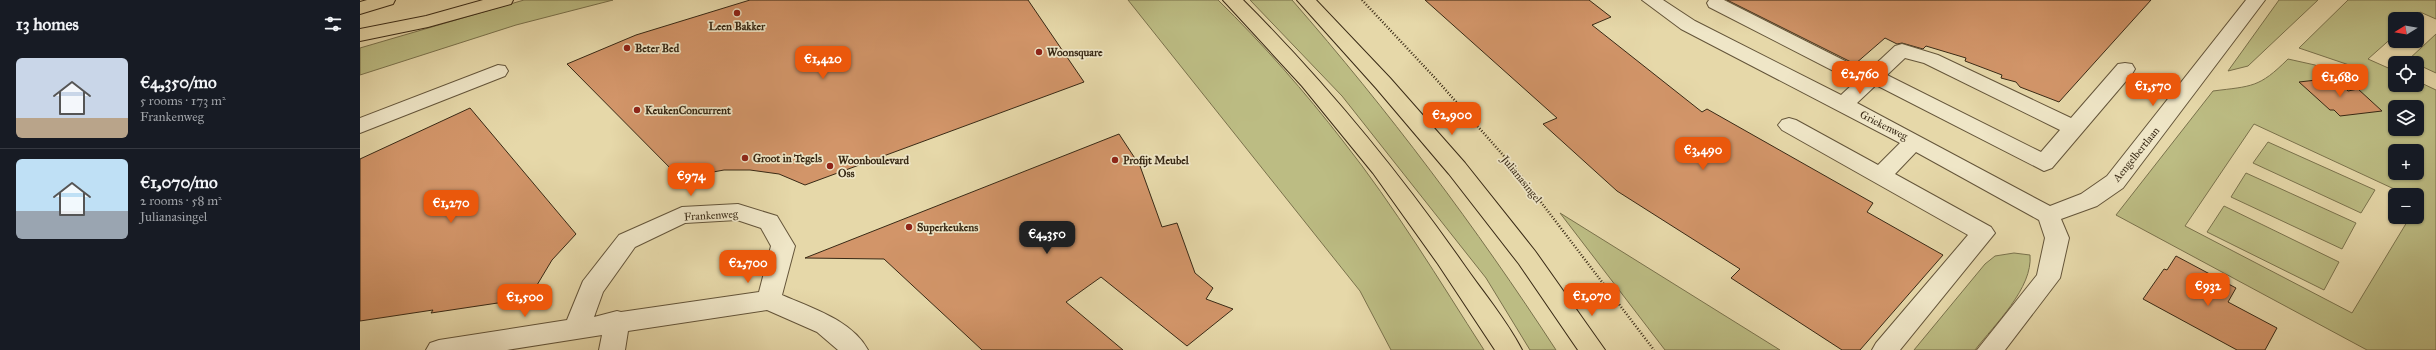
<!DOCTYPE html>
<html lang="en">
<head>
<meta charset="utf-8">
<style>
  body { margin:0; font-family:"IM FELL Great Primer",serif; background:#242831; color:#f1f3f6; height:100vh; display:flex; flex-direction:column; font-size:15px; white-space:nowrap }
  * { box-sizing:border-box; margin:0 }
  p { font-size:13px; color:#9ea1a6 }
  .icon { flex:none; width:22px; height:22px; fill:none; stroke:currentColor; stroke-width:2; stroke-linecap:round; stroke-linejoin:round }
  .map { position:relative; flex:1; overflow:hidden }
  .details { display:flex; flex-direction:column; background:#171b24; width:360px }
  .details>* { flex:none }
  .needle { width:26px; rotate:259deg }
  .tools { position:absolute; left:2028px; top:12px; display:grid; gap:8px }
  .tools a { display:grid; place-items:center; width:36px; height:36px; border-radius:6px; background:#171b24; box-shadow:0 1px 3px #0004; font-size:20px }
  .price { position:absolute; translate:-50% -34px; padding:0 9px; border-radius:8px; background:#ea580c; color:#fff; font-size:13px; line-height:26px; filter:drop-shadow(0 1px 2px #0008) }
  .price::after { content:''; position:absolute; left:50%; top:24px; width:12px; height:9px; margin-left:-6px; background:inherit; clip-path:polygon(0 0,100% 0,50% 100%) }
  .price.on { background:#222; color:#fff }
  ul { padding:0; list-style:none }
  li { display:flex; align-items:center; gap:12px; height:100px; padding:0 16px }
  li+li { border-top:1px solid #363941 }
  li span { display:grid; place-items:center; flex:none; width:112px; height:80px; border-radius:6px; color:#555 }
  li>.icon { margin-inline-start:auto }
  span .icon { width:48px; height:48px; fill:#fffc; stroke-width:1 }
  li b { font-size:17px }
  h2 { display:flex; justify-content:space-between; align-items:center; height:48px; padding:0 16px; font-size:17px }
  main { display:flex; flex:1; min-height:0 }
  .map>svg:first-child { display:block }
</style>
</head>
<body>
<main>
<section class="details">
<h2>13 homes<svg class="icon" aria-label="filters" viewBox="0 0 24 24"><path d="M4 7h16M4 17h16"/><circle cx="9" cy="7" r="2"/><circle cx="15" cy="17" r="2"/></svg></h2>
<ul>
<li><span style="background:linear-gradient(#c9d6e8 75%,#b9a48a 0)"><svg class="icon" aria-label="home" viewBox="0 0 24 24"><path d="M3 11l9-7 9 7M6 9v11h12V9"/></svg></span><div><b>€4,350/mo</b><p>5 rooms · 173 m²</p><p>Frankenweg</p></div></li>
<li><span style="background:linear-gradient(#bfe0f5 65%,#9aa5b1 0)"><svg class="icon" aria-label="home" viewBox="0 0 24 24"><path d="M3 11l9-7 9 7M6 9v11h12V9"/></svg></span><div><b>€1,070/mo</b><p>2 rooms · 58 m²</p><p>Julianasingel</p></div></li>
</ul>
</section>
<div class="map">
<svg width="2076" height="350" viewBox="0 0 2076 350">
  <rect width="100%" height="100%" fill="#e6d8a9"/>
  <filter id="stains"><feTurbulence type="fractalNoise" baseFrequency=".005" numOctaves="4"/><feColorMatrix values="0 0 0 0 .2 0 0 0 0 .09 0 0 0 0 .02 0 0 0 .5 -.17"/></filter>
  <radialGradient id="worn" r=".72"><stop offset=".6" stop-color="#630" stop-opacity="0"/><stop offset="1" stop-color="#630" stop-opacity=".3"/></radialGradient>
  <g fill="#bcbc83" stroke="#7a724c" fill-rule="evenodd">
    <path d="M164 0H253L156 25 0 75V48Z"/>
    <path d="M768 0H858C903 44 945 92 983 141 1035 207 1079 280 1124 350H1031L1000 291Z"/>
    <path d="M890 0H932C1028 110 1116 227 1196 350H1170L1126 278 982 96Z"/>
    <path d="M1919 0H1958L1888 66 1868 71Z"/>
    <path d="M1988 0H2076V19L2060 12 2053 19H2035V35L2008 59 2035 71V85H2057V81L2076 90V350H2007L1756 215 1853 91C1892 86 1899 88 1928 59L1955 65 1986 79 1998 68 1939 48ZM2035 107H2057V129H2035ZM1894 124 2047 195H2057V200L2060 201 2057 206V217H2050L1992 313 1825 226ZM2035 151H2057V173H2035Z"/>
    <path d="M2076 34V73L2048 60Z"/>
    <path d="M1908 142 2015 190 2001 213 1893 163Z"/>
    <path d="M1886 173 1996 223 1982 249 1871 197Z"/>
    <path d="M1864 206 1979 262 1964 290 1847 232Z"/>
    <path d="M1200 213 1420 350H1305Z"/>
    <path d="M1654 253 1670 255C1673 288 1635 324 1615 350H1554L1625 264 1635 256Z"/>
  </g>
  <g fill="#d29569" stroke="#382915">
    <path d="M390 0H668L724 82 445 185 419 174 390 170H364L320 178 207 64 276 35Z"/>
    <path d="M1065 0H1229L1251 17 1232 25 1342 112 1347 109 1513 203 1507 212 1583 255 1500 350H1482L1371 278 1380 269 1257 191 1183 124 1197 118Z"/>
    <path d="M1367 0H1791L1699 102 1660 87 1656 82 1641 78 1642 75 1605 61 1606 58 1566 46 1563 49 1542 43 1537 44 1525 38 1495 64Z"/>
    <path d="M1974 78 1988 91 1998 89 2022 111 1980 116 1974 110H1970L1939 82Z"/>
    <path d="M110 108 216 234 192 260 174 290 171 298 71 313 73 310 0 321V159Z"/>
    <path d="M759 134 780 166 802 227 817 223 835 273 853 288 846 299 873 309 827 346 741 277 706 302 763 350H622L524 259 445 258Z"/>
    <path d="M1816 256 1876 288 1868 302 1917 328 1905 350H1877L1783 299 1804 269 1807 270Z"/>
  </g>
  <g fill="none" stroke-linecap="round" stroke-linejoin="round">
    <g stroke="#64553a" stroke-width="2">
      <g id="minor">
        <path d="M1282 0H1303L1335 21 1481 95 1495 82 1349 7 1347 3 1349 0H1364L1507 72 1535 46 1542 44 1578 55 1711 118 1758 64 1765 63 1772 64 1775 69 1772 74 1692 168 1684 171 1516 85 1497 103 1690 206 1721 194 1747 176 1886 0H1905L1763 188 1737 206 1701 219 1709 238 1700 278 1645 350H1617L1677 275 1685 238 1679 220 1556 152 1535 174 1631 227 1635 233 1540 350H1512L1516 343 1608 235 1422 130 1418 125 1422 120 1429 118 1436 120 1518 165 1540 143 1321 29ZM1545 58 1564 63 1700 130 1681 152 1527 75Z"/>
        <path d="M138 65 145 66 148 71 145 76 0 133V118Z"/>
        <path d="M378 204 417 216 435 246 422 295C451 308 492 320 508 350H478L457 332 407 310 268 331 265 350H239L242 335 147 350H66L70 343 79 340 207 320 223 281 259 235 322 207ZM377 220 401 228 411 246 399 292 261 312 257 311 234 317 243 292 275 247 325 223Z"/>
      </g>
    </g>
    <g stroke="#382915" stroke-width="2">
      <g id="major">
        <path d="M7 0H35L33 4 0 14V2Z"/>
        <path d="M123 0H153L151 4 68 27 0 41V29L66 16Z"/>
        <path d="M863 0H883C964 81 1036 168 1102 262 1122 291 1146 319 1162 350H1135L1078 264 1013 173 942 86Z"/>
        <path d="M937 0H956L1030 78 1105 163 1175 251 1245 350H1218L1159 264 1089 174 1016 88Z"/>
      </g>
    </g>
    <path stroke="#382915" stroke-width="2.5" stroke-dasharray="1 2" stroke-linecap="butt" d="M1002 0 1076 79 1158 172 1294 350"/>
    <use href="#minor" fill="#efe6c7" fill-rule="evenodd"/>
    <use href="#major" fill="#e6d8a9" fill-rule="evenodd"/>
  </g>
  <g fill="#8f2418" stroke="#efe6c7" stroke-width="1.5">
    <circle cx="377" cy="13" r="4"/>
    <circle cx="267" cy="48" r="4"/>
    <circle cx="679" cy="52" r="4"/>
    <circle cx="277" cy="110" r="4"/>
    <circle cx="385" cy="158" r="4"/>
    <circle cx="755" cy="160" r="4"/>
    <circle cx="470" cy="166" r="4"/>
    <circle cx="549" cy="227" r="4"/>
  </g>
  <g text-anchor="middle" stroke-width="3.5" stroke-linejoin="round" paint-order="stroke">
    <g font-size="11" font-weight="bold" fill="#382915" stroke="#efe6c7" text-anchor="start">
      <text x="377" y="30" text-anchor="middle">Leen Bakker</text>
      <text x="275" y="52">Beter Bed</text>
      <text x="687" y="56">Woonsquare</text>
      <text x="285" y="114">KeukenConcurrent</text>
      <text x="393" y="162">Groot in Tegels</text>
      <text x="478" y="164">Woonboulevard<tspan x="478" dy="13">Oss</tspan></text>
      <text x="763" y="164">Profijt Meubel</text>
      <text x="557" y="231">Superkeukens</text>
    </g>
    <g font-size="11" fill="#382915" stroke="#efe6c7">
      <text transform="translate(1524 125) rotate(27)" y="4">Griekenweg</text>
      <text transform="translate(1776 154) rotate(-51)" y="4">Aengelbertlaan</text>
      <text transform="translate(1162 179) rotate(51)" y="4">Julianasingel</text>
      <text transform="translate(351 215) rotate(-3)" y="4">Frankenweg</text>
    </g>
  </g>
  <rect width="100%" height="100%" filter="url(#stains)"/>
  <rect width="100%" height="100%" fill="url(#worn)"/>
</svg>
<div class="tools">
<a><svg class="needle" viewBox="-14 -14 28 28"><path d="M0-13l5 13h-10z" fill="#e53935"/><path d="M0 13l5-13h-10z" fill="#9ea1a6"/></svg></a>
<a><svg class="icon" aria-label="locate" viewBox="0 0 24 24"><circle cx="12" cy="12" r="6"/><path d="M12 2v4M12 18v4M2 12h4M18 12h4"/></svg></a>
<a><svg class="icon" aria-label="layers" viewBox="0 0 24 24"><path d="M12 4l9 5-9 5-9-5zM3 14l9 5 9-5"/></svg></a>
<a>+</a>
<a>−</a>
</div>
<b class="price" style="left:463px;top:80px">€1,420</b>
<b class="price" style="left:1500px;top:95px">€2,760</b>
<b class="price" style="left:1980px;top:98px">€1,680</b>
<b class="price" style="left:1793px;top:107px">€1,570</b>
<b class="price" style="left:1092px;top:136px">€2,900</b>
<b class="price" style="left:1343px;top:171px">€3,490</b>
<b class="price" style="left:331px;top:197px">€974</b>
<b class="price" style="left:91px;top:224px">€1,270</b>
<b class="price on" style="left:687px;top:255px">€4,350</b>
<b class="price" style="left:388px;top:284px">€2,700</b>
<b class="price" style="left:1848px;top:307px">€932</b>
<b class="price" style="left:1232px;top:317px">€1,070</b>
<b class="price" style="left:165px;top:318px">€1,500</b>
</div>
</main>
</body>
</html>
